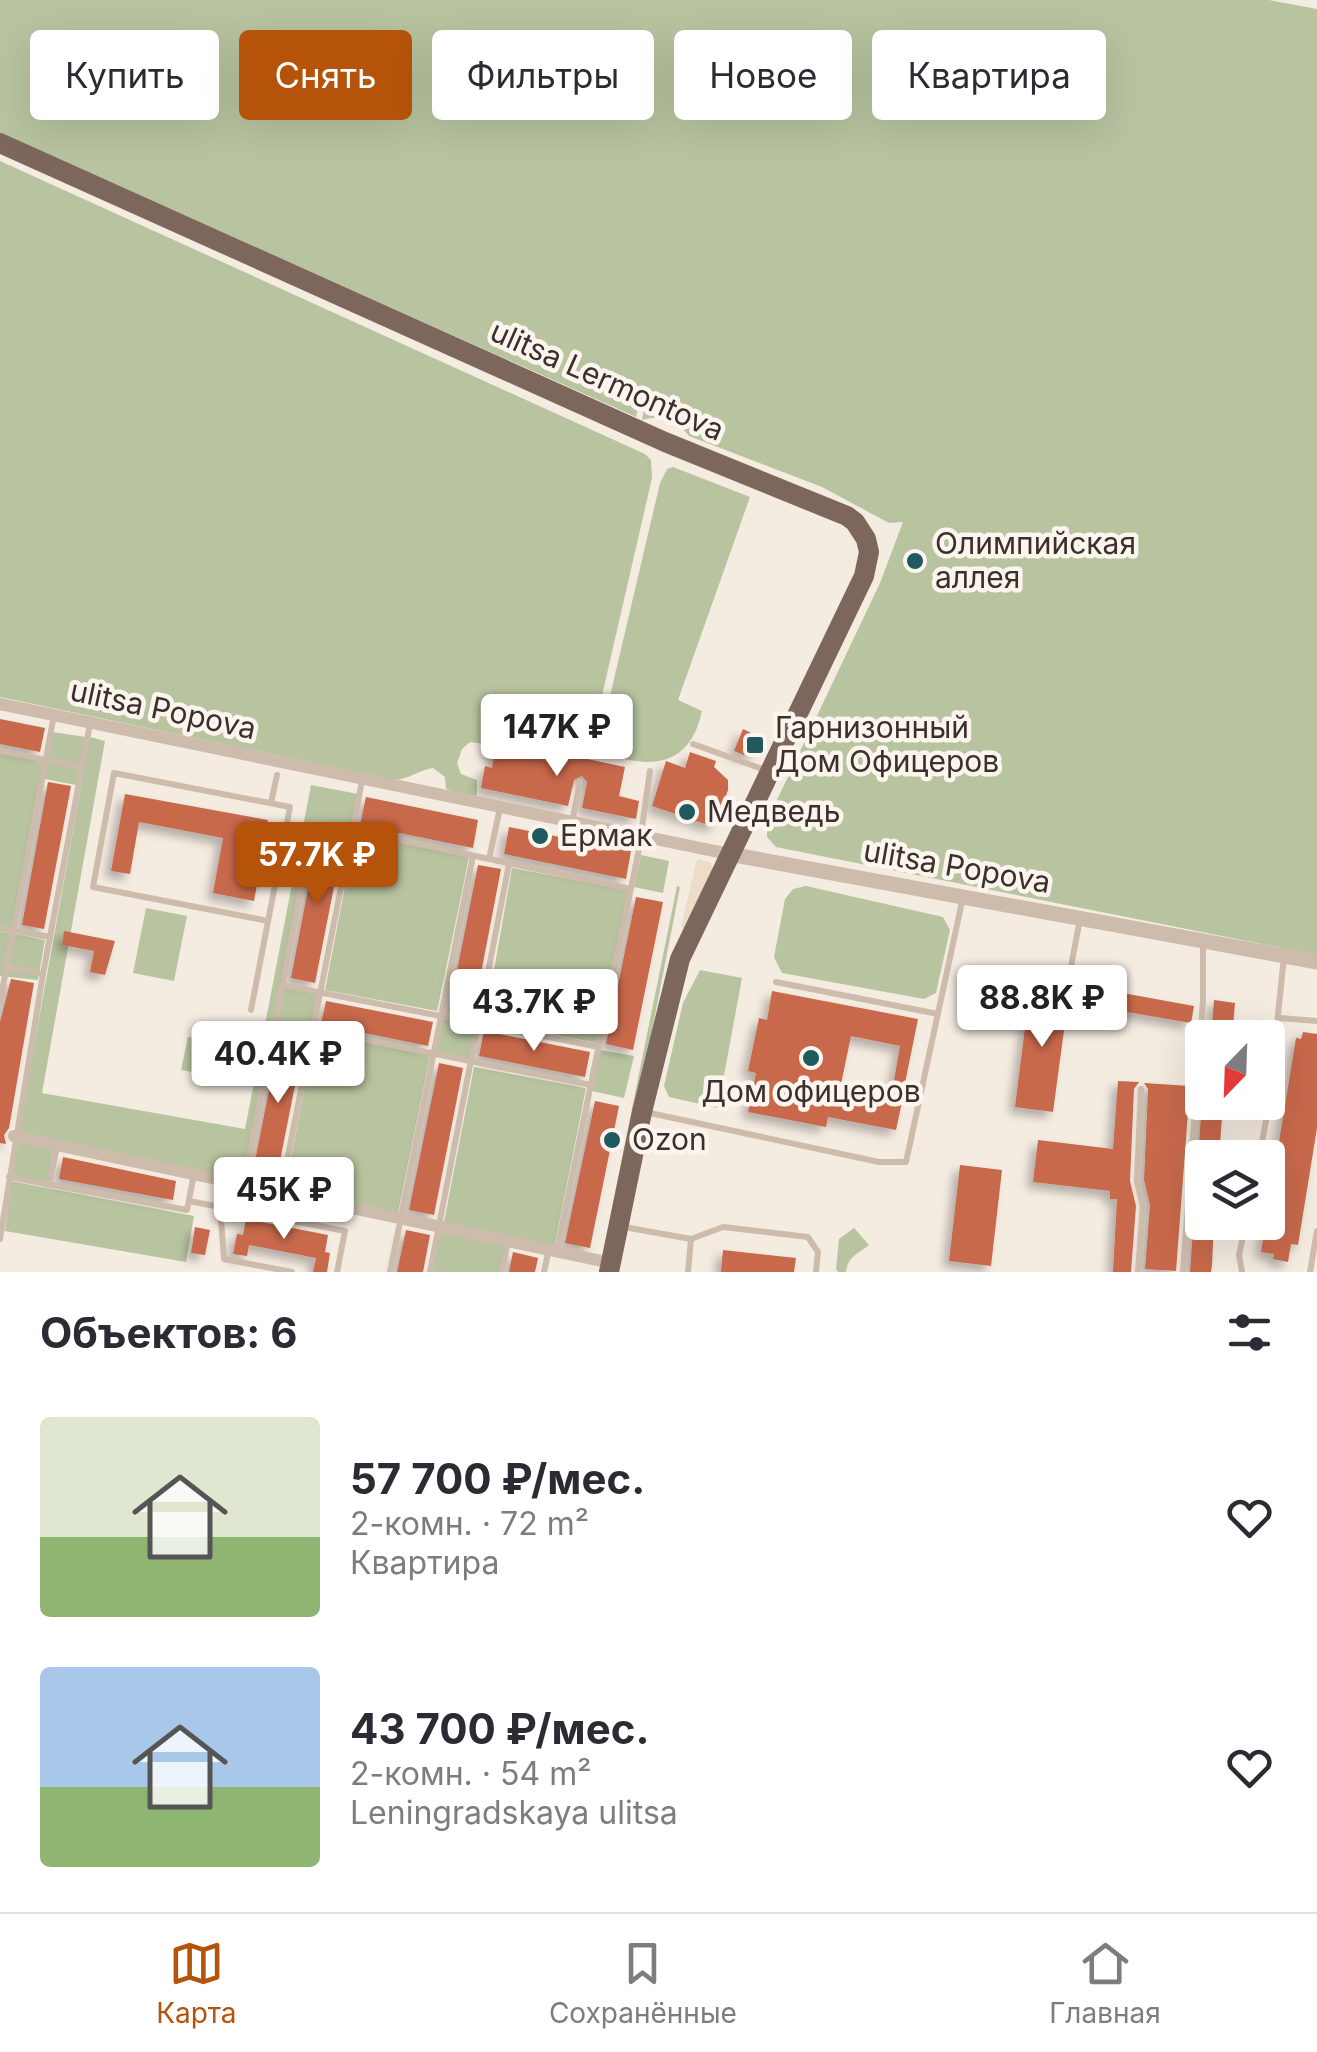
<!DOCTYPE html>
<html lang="ru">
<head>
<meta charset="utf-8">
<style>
  body { margin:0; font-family:Inter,sans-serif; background:#f2f2f3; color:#2b2b33; height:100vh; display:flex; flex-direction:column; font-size:38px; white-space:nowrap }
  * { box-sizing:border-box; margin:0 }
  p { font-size:32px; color:#7c7c81 }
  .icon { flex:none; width:55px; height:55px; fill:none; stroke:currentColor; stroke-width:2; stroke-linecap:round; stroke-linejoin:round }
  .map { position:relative; height:1272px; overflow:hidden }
  .drawer { display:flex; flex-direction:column; background:#fff; flex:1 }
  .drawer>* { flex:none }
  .hud { position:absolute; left:30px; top:30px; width:1258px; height:90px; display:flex; gap:20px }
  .needle { width:65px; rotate:203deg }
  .controls { position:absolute; left:1185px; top:1020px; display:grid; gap:20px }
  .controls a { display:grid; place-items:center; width:100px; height:100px; border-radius:10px; background:#fff; box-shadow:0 10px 40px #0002; font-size:50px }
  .price { position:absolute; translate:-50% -85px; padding:0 22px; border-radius:10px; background:#fff; color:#222; font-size:32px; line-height:65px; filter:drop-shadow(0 2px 5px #0008) }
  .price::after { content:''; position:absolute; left:50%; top:60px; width:30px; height:22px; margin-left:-15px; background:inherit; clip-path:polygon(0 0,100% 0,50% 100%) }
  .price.active { background:#b45309; color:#fff }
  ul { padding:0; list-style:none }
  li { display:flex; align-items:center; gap:30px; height:250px; padding:0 40px }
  li span { display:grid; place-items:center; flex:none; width:280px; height:200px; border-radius:10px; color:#555 }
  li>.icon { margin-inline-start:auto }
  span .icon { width:120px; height:120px; fill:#fffc; stroke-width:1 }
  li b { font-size:42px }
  h2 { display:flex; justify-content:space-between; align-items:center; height:120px; padding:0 40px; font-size:42px }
  .chip { padding:0 35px; border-radius:10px; background:#fff; box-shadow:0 10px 40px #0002; font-size:35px; line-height:90px }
  .chip.active { background:#b45309; color:#fff }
  .menu { display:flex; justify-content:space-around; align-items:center; height:140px; border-top:2px solid #e1e1e2; background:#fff; font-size:28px; color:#7c7c81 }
  .menu a { display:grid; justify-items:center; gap:5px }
  .menu .active { color:#b45309 }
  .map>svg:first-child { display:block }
</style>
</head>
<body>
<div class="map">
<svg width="1317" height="1272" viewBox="0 0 1317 1272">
  <defs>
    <filter id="shadow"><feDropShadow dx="-6" dy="6" stdDeviation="5" flood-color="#0004"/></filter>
  </defs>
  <rect width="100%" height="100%" fill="#f4ebe1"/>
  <g fill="#b8c4a0">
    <path d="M0 0H1269L1317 9V955L776 847 767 837V821L880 583 903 522 889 523 822 487 689 436C677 420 661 414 642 420L645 403 640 401 636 417 0 133Z"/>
    <path d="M0 161 645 454 651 460 652 478 592 739 586 751 562 749 494 732 490 741 484 744 470 742 462 749 457 763 461 774 477 780V795L473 798 446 789 445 777 433 768C418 770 412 778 396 780L0 697Z"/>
    <path d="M673 467 750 497 678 700 702 711C690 766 653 770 604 753L599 743 660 483 667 469Z"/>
    <path d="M52 732 86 737 76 785 45 779 15 929 0 926V753L47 761Z"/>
    <path d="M90 737 105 741 42 1093 245 1129 311 785 358 794 352 826 313 819 242 1180 18 1135Z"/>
    <path d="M355 834 469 857 437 1011 325 990Z"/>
    <path d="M641 855 669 861 663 893 634 887Z"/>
    <path d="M512 868 628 890 596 1043 485 1021Z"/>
    <path d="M677 886 680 887 605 1272H599Z"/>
    <path d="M806 886 943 917 950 930 936 993 924 999 782 973 774 957 785 899 793 889Z"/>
    <path d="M146 908 187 916 174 981 133 973Z"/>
    <path d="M0 931 45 940 38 980 0 976Z"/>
    <path d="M700 970 742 978 718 1108 669 1097 664 1086 683 1003Z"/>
    <path d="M284 987 318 995 311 1028 277 1021Z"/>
    <path d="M442 1018 477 1025 469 1060 435 1053Z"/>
    <path d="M315 1033 430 1055 398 1213 285 1189Z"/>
    <path d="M188 1037 246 1049 240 1081 181 1070Z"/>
    <path d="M600 1050 634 1056 624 1098 592 1091Z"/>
    <path d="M474 1067 586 1088 554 1248 444 1222Z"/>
    <path d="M17 1139 54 1147 47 1182 11 1175Z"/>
    <path d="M11 1181 194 1216 186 1262 5 1231Z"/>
    <path d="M441 1227 506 1243 499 1272H432Z"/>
    <path d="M854 1228 869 1245C858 1254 848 1256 846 1272H838L836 1269 839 1239Z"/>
  </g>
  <path fill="#ecdcc8" d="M699 859 711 863 713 868 684 928 681 927 696 863Z"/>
  <g fill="#c8694b" filter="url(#shadow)">
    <path d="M0 719 45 728 40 752 0 744Z"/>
    <path d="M743 729 762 738 756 752 744 755 734 751Z"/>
    <path d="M497 740 625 767 619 796 639 801 636 819 582 808 587 782 582 776 574 780 568 806 481 788 485 766 492 768Z"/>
    <path d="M690 752 716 761 714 767 728 780V790L717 821 711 826 652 806 666 761 685 768Z"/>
    <path d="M48 782 71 786 44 929 22 925Z"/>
    <path d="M125 794 268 820 263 851 271 852 270 861 268 870 260 868 254 901 213 893 223 838 139 822 130 874 111 871Z"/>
    <path d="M366 797 478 820 473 848 360 825Z"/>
    <path d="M509 827 631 851 626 879 504 854Z"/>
    <path d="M319 831 344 836 315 983 291 978Z"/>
    <path d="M478 865 501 869 473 1015 449 1011Z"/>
    <path d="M636 897 663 902 633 1050 606 1044Z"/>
    <path d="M64 931 115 941 105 975 90 972 94 951 62 945Z"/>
    <path d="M11 979 34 983 9 1128 4 1135 6 1144 0 1143V1022Z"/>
    <path d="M1030 988 1069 993 1053 1112 1015 1107Z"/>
    <path d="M1095 988 1194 1006 1191 1023 1092 1006Z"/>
    <path d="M772 991 918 1019 904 1088 893 1086 900 1046 851 1036 840 1089 902 1102 896 1130 828 1117 826 1127 748 1112 756 1073 748 1071 759 1018 767 1020Z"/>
    <path d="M1214 1000 1235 1003 1232 1038H1211Z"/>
    <path d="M326 1001 433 1022 428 1046 321 1024Z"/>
    <path d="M281 1030 305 1035 276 1181 252 1176Z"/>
    <path d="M484 1031 590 1052 585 1077 479 1056Z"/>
    <path d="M1303 1032 1317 1034V1128L1298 1245 1291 1244 1288 1262 1273 1259 1274 1254 1261 1252 1296 1038 1301 1039Z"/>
    <path d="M439 1063 463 1068 434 1215 409 1210Z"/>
    <path d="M1118 1081 1139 1082 1134 1089 1130 1181 1136 1206 1131 1272H1113L1117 1199H1110V1191L1033 1182 1038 1140 1113 1149Z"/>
    <path d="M1144 1083 1190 1086 1176 1271 1145 1269 1150 1205 1144 1180 1148 1089Z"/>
    <path d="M595 1101 619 1106 590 1248 565 1243Z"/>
    <path d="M1202 1101 1223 1102 1219 1158H1202V1222H1214L1212 1265 1211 1272H1190Z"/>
    <path d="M63 1157 176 1181 173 1200 59 1179Z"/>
    <path d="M960 1165 1002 1170 991 1266 949 1261Z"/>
    <path d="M246 1219 328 1235 325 1252 330 1253 327 1272H313L316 1258 265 1248 249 1245 247 1256 233 1254 237 1234 243 1235Z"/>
    <path d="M195 1227 210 1230 205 1255 191 1253Z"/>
    <path d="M406 1230 430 1235 423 1272H397Z"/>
    <path d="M723 1250 796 1258 794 1272H721Z"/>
    <path d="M513 1252 538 1258 535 1272H509Z"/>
  </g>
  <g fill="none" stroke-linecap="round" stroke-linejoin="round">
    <g stroke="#cdbbac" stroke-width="6">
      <path d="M693 744 768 771"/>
      <path d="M0 751 82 767"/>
      <path d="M271 803 277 775"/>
      <path d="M572 822 580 782"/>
      <path d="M489 859 500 808"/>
      <path d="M0 928 50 937"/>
      <path d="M6 967 43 974"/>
      <path d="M1070 972 1080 919"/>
      <path d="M776 982 938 1014"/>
      <path d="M282 985 599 1047"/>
      <path d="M0 1002 54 715"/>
      <path d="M251 1010 290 807 114 773 93 887 268 921"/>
      <path d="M1280 1018 1317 1021"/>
      <path d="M275 1022 591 1085"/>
      <path d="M871 1088 920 1099"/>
      <path d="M645 1112 879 1162H906L963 897"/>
      <path d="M1259 1158 1268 1110 1284 957"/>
      <path d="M9 1177 187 1210 194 1174"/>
      <path d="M244 1183 314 822 631 889"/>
      <path d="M49 1185 57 1147"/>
      <path d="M281 1191 362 781"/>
      <path d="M189 1201 345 1231 337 1272"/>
      <path d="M220 1207 224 1259 292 1272"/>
      <path d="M624 1227 691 1239"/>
      <path d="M0 1239 43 974 90 724"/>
      <path d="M557 1250 639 849 650 771"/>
      <path d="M390 1272 473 856"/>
      <path d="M430 1272 509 864"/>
      <path d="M502 1272 508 1240"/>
      <path d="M544 1272 549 1249"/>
      <path d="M688 1272 691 1239 723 1227 808 1237 818 1252 816 1272"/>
      <path d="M1138 1272 1143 1205 1137 1181 1141 1089"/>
      <path d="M1183 1272 1203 1001V942"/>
      <path d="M1242 1272 1239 1255 1246 1222"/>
      <path d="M1310 1272 1317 1231"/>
    </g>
    <g stroke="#cdbbac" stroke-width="12">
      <path d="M0 704 729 854"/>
      <path d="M14 1136 611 1263"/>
    </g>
    <path stroke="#cdbbac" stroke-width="15" d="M729 854 1317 962"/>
    <path stroke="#7d675c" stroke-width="20" d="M0 143 665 442 847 516 855 522 866 539 869 552 864 576 680 959 642 1112 609 1272"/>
  </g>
  <g fill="#1f5a5e" stroke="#fbf5ee" stroke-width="4">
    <circle cx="915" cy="561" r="10"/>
    <rect x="745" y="735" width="20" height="20" rx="5"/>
    <circle cx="687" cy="812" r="10"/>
    <circle cx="540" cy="836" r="10"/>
    <circle cx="811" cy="1058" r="10"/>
    <circle cx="612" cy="1140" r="10"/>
  </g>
  <g text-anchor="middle" stroke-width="9" stroke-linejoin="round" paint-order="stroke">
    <g font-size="30" fill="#3b302b" stroke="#fbf5ee">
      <text transform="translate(607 381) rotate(24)" y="10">ulitsa Lermontova</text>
      <text transform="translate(163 710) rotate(12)" y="10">ulitsa Popova</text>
      <text transform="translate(957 867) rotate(10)" y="10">ulitsa Popova</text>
    </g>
    <g font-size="30" fill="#3b302b" stroke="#fbf5ee" text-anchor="start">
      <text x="935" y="554">Олимпийская<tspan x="935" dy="34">аллея</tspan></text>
      <text x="775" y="738">Гарнизонный<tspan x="775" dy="34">Дом Офицеров</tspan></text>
      <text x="707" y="822">Медведь</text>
      <text x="560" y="846">Ермак</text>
      <text x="811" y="1102" text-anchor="middle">Дом офицеров</text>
      <text x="632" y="1150">Ozon</text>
    </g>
  </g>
</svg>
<div class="controls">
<a><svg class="needle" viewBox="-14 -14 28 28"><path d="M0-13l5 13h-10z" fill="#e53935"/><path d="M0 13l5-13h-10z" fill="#7c7c81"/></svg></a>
<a><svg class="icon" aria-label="layers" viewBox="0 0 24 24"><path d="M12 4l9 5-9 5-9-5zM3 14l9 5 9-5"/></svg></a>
</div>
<b class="price" style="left:557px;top:779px">147K ₽</b>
<b class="price active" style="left:317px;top:907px">57.7K ₽</b>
<b class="price" style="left:1042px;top:1050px">88.8K ₽</b>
<b class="price" style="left:534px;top:1054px">43.7K ₽</b>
<b class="price" style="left:278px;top:1106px">40.4K ₽</b>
<b class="price" style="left:284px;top:1242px">45K ₽</b>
<div class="hud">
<a class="chip">Купить</a>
<a class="chip active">Снять</a>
<a class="chip">Фильтры</a>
<a class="chip">Новое</a>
<a class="chip">Квартира</a>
</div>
</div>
<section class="drawer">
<h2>Объектов: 6<svg class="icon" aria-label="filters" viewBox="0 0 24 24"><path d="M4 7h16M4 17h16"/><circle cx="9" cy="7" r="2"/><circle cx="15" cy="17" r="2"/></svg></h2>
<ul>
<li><span style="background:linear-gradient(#dfe7d0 60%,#8fb573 0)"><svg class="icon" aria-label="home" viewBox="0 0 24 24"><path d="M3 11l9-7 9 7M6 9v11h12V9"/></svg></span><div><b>57 700 ₽/мес.</b><p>2-комн. · 72 m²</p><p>Квартира</p></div><svg class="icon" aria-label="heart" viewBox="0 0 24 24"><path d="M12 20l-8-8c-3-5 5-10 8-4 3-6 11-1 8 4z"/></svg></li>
<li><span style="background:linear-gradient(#a9c7e8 60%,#8fb573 0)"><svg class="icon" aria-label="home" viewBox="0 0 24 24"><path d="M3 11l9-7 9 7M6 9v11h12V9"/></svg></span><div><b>43 700 ₽/мес.</b><p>2-комн. · 54 m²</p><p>Leningradskaya ulitsa</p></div><svg class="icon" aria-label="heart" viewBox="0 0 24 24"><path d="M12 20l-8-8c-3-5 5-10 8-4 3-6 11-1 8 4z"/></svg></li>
</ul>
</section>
<nav class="menu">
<a class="active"><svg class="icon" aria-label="map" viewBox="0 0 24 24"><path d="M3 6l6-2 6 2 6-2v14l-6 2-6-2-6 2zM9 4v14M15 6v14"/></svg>Карта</a>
<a><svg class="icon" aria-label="saved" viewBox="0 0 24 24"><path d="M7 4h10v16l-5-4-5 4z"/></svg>Сохранённые</a>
<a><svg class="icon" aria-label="home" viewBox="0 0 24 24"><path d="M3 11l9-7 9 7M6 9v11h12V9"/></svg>Главная</a>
</nav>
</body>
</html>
